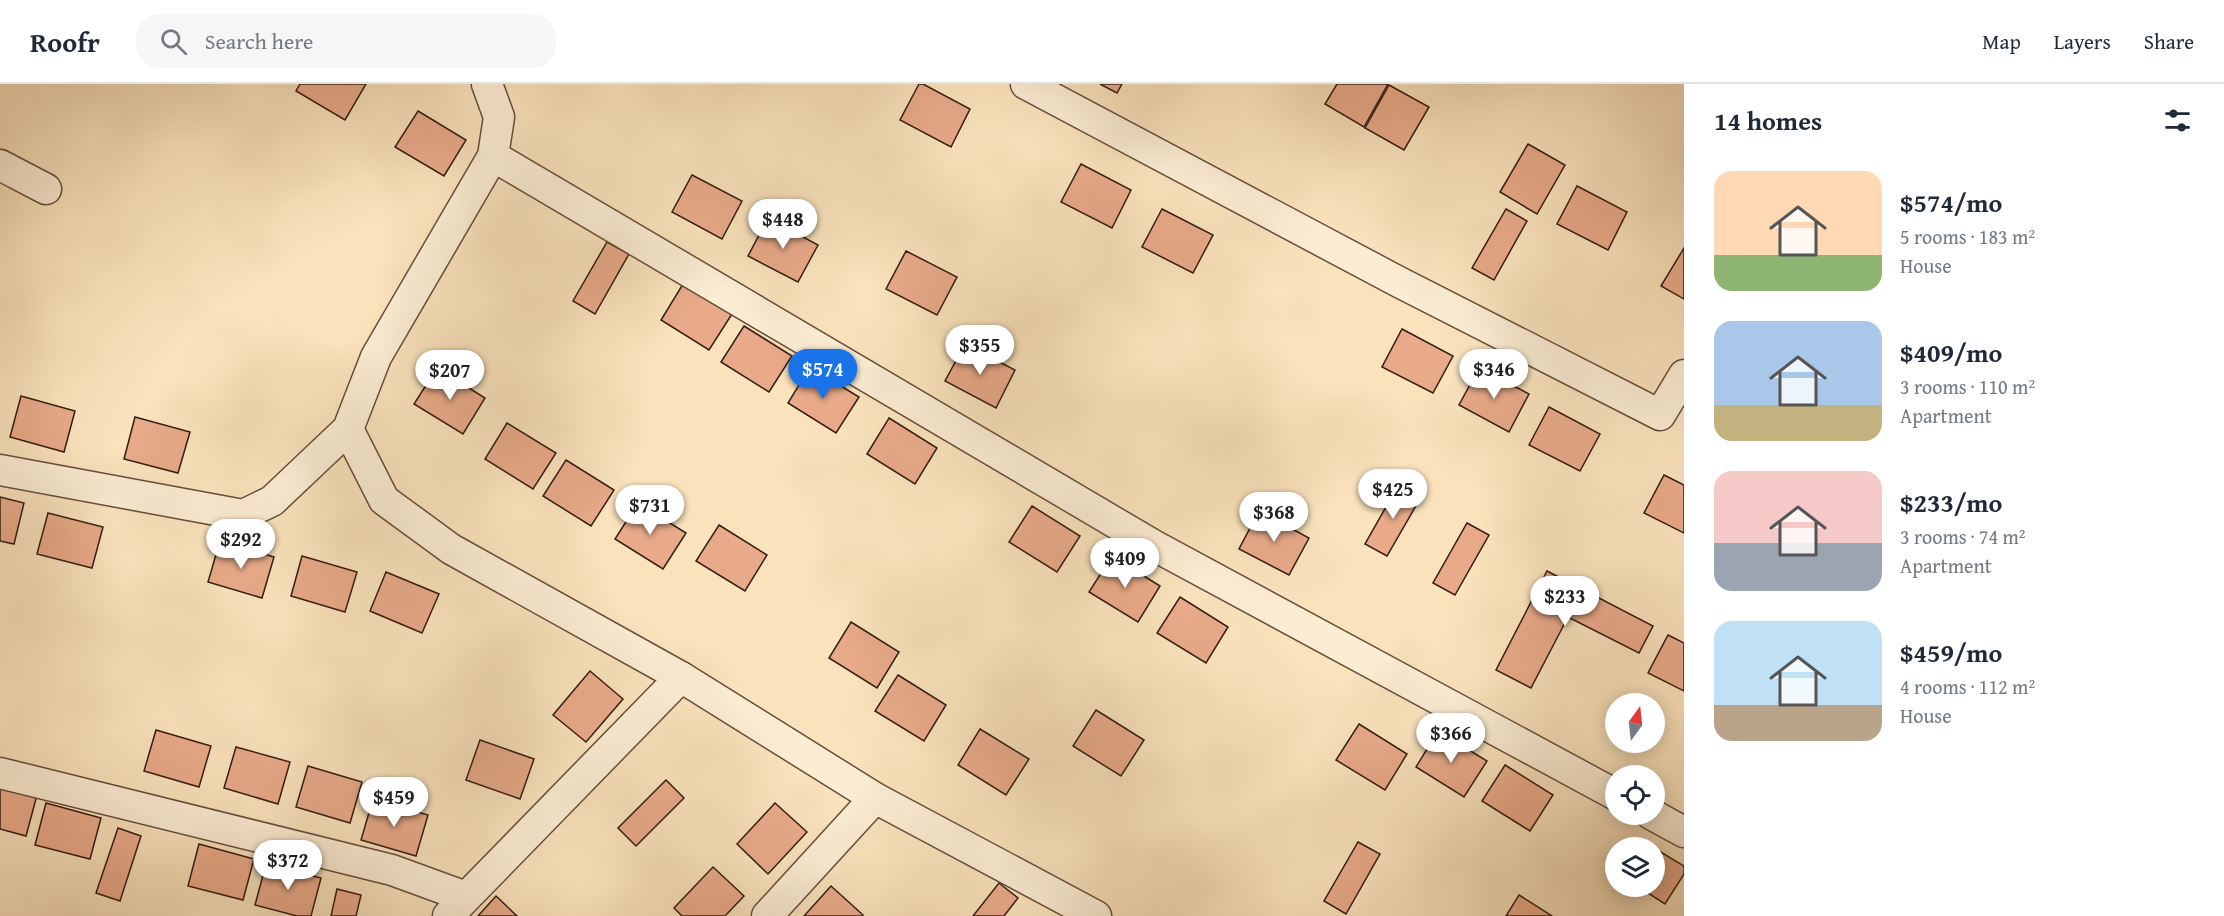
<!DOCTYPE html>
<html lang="en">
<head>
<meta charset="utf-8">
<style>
  body { margin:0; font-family:"Gentium Book Plus",serif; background:#f6f6f7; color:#1f2937; height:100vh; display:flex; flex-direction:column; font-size:22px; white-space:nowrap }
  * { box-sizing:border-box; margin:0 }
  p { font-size:20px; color:#747a83 }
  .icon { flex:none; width:33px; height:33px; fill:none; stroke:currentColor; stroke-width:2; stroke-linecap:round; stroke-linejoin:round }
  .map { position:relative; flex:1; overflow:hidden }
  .drawer { display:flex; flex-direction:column; background:#fff; width:540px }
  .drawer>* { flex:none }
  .needle { width:39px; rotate:15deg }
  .controls { position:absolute; left:1605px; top:609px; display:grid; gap:12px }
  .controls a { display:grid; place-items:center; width:60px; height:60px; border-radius:50%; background:#fff; box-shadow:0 3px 15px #0003; font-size:30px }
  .price { position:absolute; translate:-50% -51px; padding:0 14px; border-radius:21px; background:#fff; color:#222; font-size:20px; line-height:39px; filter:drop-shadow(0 2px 3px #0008) }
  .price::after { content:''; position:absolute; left:50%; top:36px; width:18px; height:14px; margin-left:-9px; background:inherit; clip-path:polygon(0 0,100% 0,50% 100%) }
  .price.active { background:#1a73e8; color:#fff }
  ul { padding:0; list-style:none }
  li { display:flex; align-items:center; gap:18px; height:150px; padding:0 30px }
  li span { display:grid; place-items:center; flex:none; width:168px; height:120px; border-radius:18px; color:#555 }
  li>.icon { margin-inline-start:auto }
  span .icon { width:72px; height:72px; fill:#fffc; stroke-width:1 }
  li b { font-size:26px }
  h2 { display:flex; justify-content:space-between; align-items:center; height:72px; padding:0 30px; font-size:26px }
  header { display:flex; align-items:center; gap:36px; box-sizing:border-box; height:84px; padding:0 30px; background:#fff; border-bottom:2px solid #e0e1e3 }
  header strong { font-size:28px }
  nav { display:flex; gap:33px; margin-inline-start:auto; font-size:21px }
  .search { width:420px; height:54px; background:#f6f6f7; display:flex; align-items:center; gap:15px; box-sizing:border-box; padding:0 21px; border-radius:24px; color:#747a83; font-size:22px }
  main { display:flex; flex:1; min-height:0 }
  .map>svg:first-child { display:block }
</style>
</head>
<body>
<header>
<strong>Roofr</strong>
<div class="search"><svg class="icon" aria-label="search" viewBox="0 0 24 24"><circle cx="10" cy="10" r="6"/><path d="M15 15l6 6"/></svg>Search here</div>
<nav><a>Map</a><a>Layers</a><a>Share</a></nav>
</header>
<main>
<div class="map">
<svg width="1684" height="832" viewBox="0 0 1684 832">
  <rect width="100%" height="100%" fill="#f9e2bc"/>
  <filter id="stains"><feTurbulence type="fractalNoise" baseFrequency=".00333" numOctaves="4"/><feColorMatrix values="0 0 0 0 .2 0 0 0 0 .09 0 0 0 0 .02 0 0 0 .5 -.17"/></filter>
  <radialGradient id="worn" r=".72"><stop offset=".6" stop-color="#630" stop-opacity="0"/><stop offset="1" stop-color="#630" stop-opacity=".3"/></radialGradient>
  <g fill="#e8aa89" stroke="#351b12" stroke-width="1.5">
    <path d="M300 0H366L345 36 296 7Z"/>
    <path d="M919 0H923L970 25 951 63 900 36Z"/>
    <path d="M1100 0H1122L1117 9Z"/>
    <path d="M1337 0H1388L1364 43 1325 20Z"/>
    <path d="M1389 1 1429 23 1404 66 1365 44Z"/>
    <path d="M418 27 466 56 444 92 395 63Z"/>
    <path d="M1528 60 1565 81 1537 130 1500 108Z"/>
    <path d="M1081 80 1131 106 1112 144 1061 118Z"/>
    <path d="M692 91 742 117 722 155 672 128Z"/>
    <path d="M1577 102 1627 128 1608 166 1557 140Z"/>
    <path d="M1162 125 1213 151 1193 189 1142 163Z"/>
    <path d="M1506 125 1527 137 1494 196 1472 184Z"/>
    <path d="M768 134 818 161 798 198 748 172Z"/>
    <path d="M607 158 629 170 595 230 573 217Z"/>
    <path d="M1684 164V215L1661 202Z"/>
    <path d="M906 167 957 193 937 231 886 205Z"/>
    <path d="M683 200 732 230 709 266 661 236Z"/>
    <path d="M744 242 792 272 769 308 721 278Z"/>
    <path d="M1402 245 1453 272 1433 309 1382 283Z"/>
    <path d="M965 260 1015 286 996 324 945 297Z"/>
    <path d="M810 283 859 313 836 349 788 319Z"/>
    <path d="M437 284 485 314 463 350 414 320Z"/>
    <path d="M1479 284 1529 310 1509 348 1459 321Z"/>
    <path d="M21 312 75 327 64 368 10 353Z"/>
    <path d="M1549 323 1600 350 1580 387 1529 361Z"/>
    <path d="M135 333 190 348 178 389 124 375Z"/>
    <path d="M889 334 937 364 915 400 867 370Z"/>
    <path d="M507 339 556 369 533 405 485 375Z"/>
    <path d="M566 376 614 406 591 442 543 412Z"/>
    <path d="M1664 391 1684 401V449L1644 429Z"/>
    <path d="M1399 400 1421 413 1387 472 1365 460Z"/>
    <path d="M0 413 24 419 14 460 0 457Z"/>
    <path d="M638 419 686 449 663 485 615 455Z"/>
    <path d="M1032 422 1080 452 1057 488 1009 458Z"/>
    <path d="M1259 427 1309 454 1289 491 1239 465Z"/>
    <path d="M48 429 103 443 92 484 37 470Z"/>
    <path d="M1467 439 1489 451 1455 511 1433 499Z"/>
    <path d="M719 441 767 471 745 507 696 477Z"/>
    <path d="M220 457 274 473 262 514 208 498Z"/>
    <path d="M302 472 357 488 345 528 291 512Z"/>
    <path d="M1112 472 1160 502 1138 538 1089 508Z"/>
    <path d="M1547 487 1653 542 1639 569 1568 533 1531 604 1496 586Z"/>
    <path d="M386 488 439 510 422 549 370 527Z"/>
    <path d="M1180 513 1228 543 1206 579 1157 549Z"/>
    <path d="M851 538 899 568 877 604 829 574Z"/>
    <path d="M1668 551 1684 559V607L1648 589Z"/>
    <path d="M590 587 623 615 586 658 553 631Z"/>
    <path d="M898 591 946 621 924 657 875 627Z"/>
    <path d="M1096 626 1144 656 1121 692 1073 662Z"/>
    <path d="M1359 640 1407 670 1385 706 1336 676Z"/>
    <path d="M980 645 1029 675 1006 711 958 681Z"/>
    <path d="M156 646 211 662 199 703 144 687Z"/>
    <path d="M1438 647 1487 677 1464 713 1416 683Z"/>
    <path d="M480 656 534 675 520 715 466 696Z"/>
    <path d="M236 663 290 678 278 720 224 704Z"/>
    <path d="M1505 681 1553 711 1530 747 1482 717Z"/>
    <path d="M308 682 362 698 350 739 296 723Z"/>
    <path d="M666 696 684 714 636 762 618 744Z"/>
    <path d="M0 701 37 711 26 752 0 745Z"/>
    <path d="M373 715 428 731 416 772 361 756Z"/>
    <path d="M46 719 101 734 90 775 35 761Z"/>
    <path d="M775 719 807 748 768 790 737 760Z"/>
    <path d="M118 744 141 752 120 817 96 809Z"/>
    <path d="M1639 754 1654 764H1634Z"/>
    <path d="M1358 758 1380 770 1346 830 1324 817Z"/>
    <path d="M199 760 254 775 243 816 188 802Z"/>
    <path d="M1654 764 1684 782V790L1665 820 1637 802H1654Z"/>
    <path d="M266 780 321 794 311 832H297L255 821Z"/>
    <path d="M713 783 744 812 725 832H682L674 824Z"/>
    <path d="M999 799 1018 814 1004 832H973Z"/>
    <path d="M831 802 863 831 862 832H804Z"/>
    <path d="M337 805 361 811 356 832H331Z"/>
    <path d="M1519 811 1552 832H1506Z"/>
    <path d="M496 812 517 832H478Z"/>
  </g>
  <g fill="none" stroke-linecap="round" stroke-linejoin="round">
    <g stroke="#664d3c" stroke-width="33">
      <g id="street">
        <path d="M1026 0 1397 197 1660 331 1684 291"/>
        <path d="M493 72 1153 461 1616 711"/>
        <path d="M0 81 46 105"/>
        <path d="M348 345 384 416 451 465 681 593 875 714 1096 832"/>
        <path d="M0 386 243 431 272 417 348 345 376 273 493 72 499 33 487 0"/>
        <path d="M0 689 392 786 466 813"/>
        <path d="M1651 730 1684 748"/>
        <path d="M448 832 681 593"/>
        <path d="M767 832 875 714"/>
      </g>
    </g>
    <use href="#street" stroke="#fbecd3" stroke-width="30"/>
  </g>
  <rect width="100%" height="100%" filter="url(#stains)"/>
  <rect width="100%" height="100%" fill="url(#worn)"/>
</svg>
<div class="controls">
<a><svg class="needle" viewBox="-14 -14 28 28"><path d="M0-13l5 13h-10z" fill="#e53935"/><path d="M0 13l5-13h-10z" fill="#747a83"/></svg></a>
<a><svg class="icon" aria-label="locate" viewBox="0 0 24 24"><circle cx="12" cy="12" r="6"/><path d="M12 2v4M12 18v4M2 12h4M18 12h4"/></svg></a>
<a><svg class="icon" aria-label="layers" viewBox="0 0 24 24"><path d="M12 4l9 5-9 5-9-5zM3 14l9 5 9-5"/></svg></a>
</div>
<b class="price" style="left:783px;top:166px">$448</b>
<b class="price" style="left:980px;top:292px">$355</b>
<b class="price active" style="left:823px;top:316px">$574</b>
<b class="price" style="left:1494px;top:316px">$346</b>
<b class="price" style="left:450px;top:317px">$207</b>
<b class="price" style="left:1393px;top:436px">$425</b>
<b class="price" style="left:650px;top:452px">$731</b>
<b class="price" style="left:1274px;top:459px">$368</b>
<b class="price" style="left:241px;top:486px">$292</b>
<b class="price" style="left:1125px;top:505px">$409</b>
<b class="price" style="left:1565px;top:543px">$233</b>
<b class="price" style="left:1451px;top:680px">$366</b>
<b class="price" style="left:394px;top:744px">$459</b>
<b class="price" style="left:288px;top:807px">$372</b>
</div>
<section class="drawer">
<h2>14 homes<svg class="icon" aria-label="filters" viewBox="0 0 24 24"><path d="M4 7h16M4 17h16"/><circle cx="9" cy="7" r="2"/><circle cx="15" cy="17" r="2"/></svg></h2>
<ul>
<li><span style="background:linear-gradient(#ffd9b3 70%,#8fb573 0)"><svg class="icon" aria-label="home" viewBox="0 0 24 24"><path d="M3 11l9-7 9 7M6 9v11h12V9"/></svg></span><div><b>$574/mo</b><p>5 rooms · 183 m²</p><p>House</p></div></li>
<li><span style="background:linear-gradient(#a9c7e8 70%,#c2b280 0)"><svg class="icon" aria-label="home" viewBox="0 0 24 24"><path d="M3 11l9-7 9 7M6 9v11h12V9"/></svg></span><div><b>$409/mo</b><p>3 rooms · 110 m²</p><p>Apartment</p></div></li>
<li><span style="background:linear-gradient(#f6c9c9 60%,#9aa5b1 0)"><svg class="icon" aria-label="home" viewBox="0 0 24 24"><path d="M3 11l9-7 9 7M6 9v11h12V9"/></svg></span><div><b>$233/mo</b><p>3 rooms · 74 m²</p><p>Apartment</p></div></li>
<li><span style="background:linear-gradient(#bfe0f5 70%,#b9a48a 0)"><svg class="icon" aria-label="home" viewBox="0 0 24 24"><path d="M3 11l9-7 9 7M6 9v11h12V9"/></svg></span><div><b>$459/mo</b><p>4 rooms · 112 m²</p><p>House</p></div></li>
</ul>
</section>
</main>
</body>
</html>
